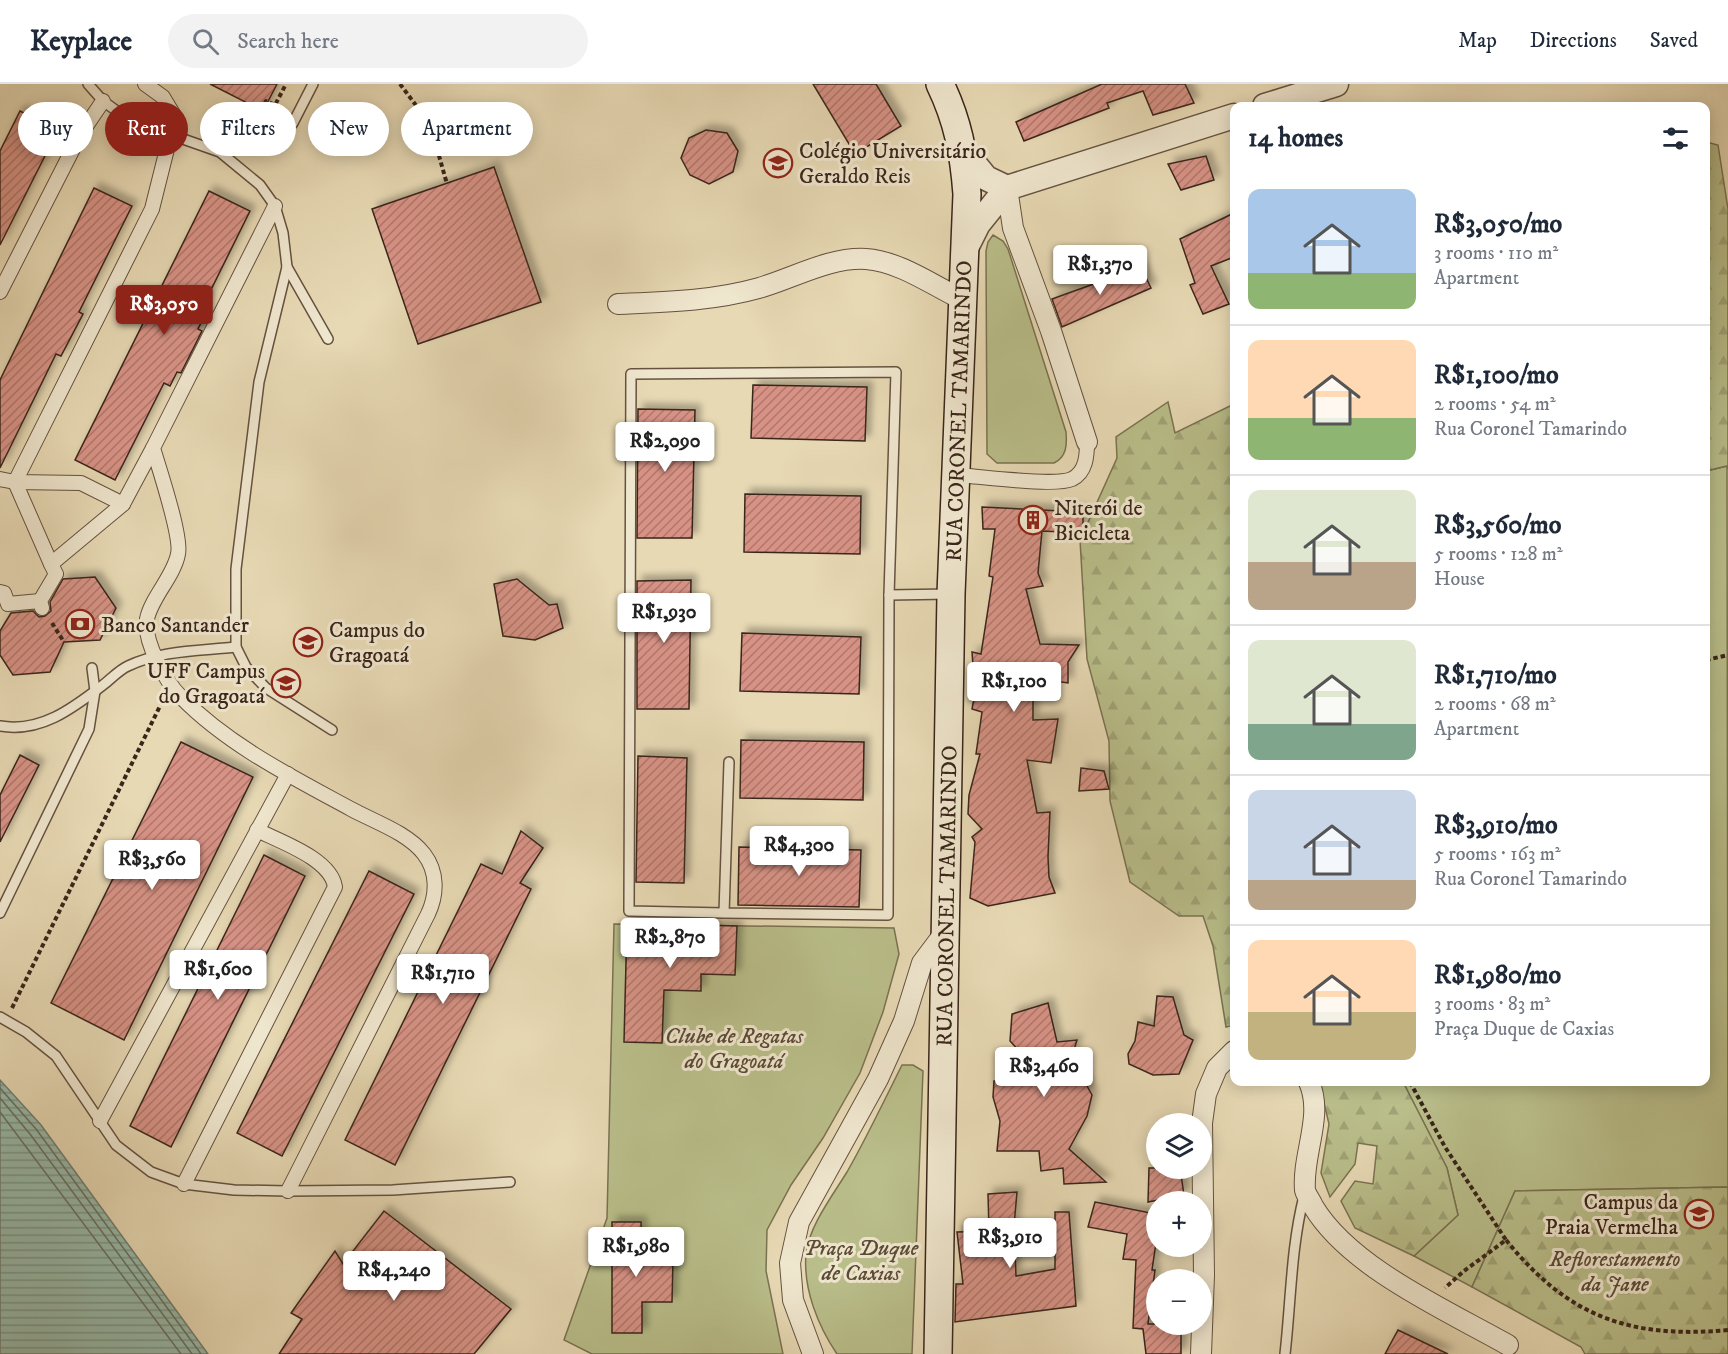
<!DOCTYPE html>
<html lang="en">
<head>
<meta charset="utf-8">
<style>
  body { margin:0; font-family:"IM FELL DW Pica",serif; background:#f2f2f3; color:#1f2937; height:100vh; display:flex; flex-direction:column; font-size:22px; white-space:nowrap }
  * { box-sizing:border-box; margin:0 }
  p { font-size:20px; color:#747a83 }
  .icon { flex:none; width:33px; height:33px; fill:none; stroke:currentColor; stroke-width:2; stroke-linecap:round; stroke-linejoin:round }
  .map { position:relative; flex:1; overflow:hidden }
  .details { position:absolute; left:1230px; top:18px; width:480px; height:984px; display:flex; flex-direction:column; background:#fff; border-radius:12px; box-shadow:0 3px 15px #0003 }
  .details>* { flex:none }
  .top-card { position:absolute; left:18px; top:18px; width:570px; height:54px; display:flex; gap:12px }
  .fabs { position:absolute; left:1146px; top:1029px; display:grid; gap:12px }
  .fabs a { display:grid; place-items:center; width:66px; height:66px; border-radius:50%; background:#fff; box-shadow:0 3px 15px #0003; font-size:30px }
  .price { position:absolute; translate:-50% -51px; padding:0 14px; border-radius:6px; background:#fff; color:#222; font-size:20px; line-height:39px; filter:drop-shadow(0 2px 3px #0008) }
  .price::after { content:''; position:absolute; left:50%; top:36px; width:18px; height:14px; margin-left:-9px; background:inherit; clip-path:polygon(0 0,100% 0,50% 100%) }
  .price.active { background:#8f2418; color:#fff }
  ul { padding:0; list-style:none }
  li { display:flex; align-items:center; gap:18px; height:150px; padding:0 18px }
  li+li { border-top:2px solid #e0e1e3 }
  li span { display:grid; place-items:center; flex:none; width:168px; height:120px; border-radius:12px; color:#555 }
  li>.icon { margin-inline-start:auto }
  span .icon { width:72px; height:72px; fill:#fffc; stroke-width:1 }
  li b { font-size:26px }
  h2 { display:flex; justify-content:space-between; align-items:center; height:72px; padding:0 18px; font-size:26px }
  .chip { padding:0 21px; border-radius:27px; background:#fff; box-shadow:0 3px 15px #0003; font-size:21px; line-height:54px }
  .chip.active { background:#8f2418; color:#fff }
  header { display:flex; align-items:center; gap:36px; box-sizing:border-box; height:84px; padding:0 30px; background:#fff; border-bottom:2px solid #e0e1e3 }
  header strong { font-size:28px }
  nav { display:flex; gap:33px; margin-inline-start:auto; font-size:21px }
  .search { width:420px; height:54px; background:#f2f2f3; display:flex; align-items:center; gap:15px; box-sizing:border-box; padding:0 21px; border-radius:33px; color:#747a83; font-size:22px }
  .map>svg:first-child { display:block }
</style>
</head>
<body>
<header>
<strong>Keyplace</strong>
<div class="search"><svg class="icon" aria-label="search" viewBox="0 0 24 24"><circle cx="10" cy="10" r="6"/><path d="M15 15l6 6"/></svg>Search here</div>
<nav><a>Map</a><a>Directions</a><a>Saved</a></nav>
</header>
<div class="map">
<svg width="1728" height="1270" viewBox="0 0 1728 1270">
  <defs>
    <pattern id="forest-firs" width="22" height="20" patternUnits="userSpaceOnUse" patternTransform="scale(1.5)"><rect width="22" height="20" fill="#b9be8a"/><path d="M5 1l3.5 6h-7zM16 11l3.5 6h-7z" fill="#a0a376"/></pattern>
    <pattern id="water-rules" width="6" height="5" patternUnits="userSpaceOnUse" patternTransform="scale(1.5)"><rect width="6" height="5" fill="#97baaa"/><path d="M0 2.5h6" fill="none" stroke="#7c978a"/></pattern>
    <pattern id="building-hatch" width="6" height="6" patternUnits="userSpaceOnUse" patternTransform="scale(1.5)"><rect width="6" height="6" fill="#d79285"/><path d="M-1 1l2-2M0 6l6-6M5 7l2-2" fill="none" stroke="#af776c"/></pattern>
    <filter id="shadow"><feDropShadow dx="5.5" dy="-5.5" stdDeviation="3" flood-color="#0004"/></filter>
  </defs>
  <rect width="100%" height="100%" fill="#e7d9b4"/>
  <filter id="stains"><feTurbulence type="fractalNoise" baseFrequency=".00333" numOctaves="4"/><feColorMatrix values="0 0 0 0 .2 0 0 0 0 .09 0 0 0 0 .02 0 0 0 .5 -.17"/></filter>
  <radialGradient id="worn" r=".72"><stop offset=".6" stop-color="#630" stop-opacity="0"/><stop offset="1" stop-color="#630" stop-opacity=".3"/></radialGradient>
  <g fill="#b9be8a" stroke="#7a7252" stroke-width="1.5">
    <path d="M993 151 1003 157 1008 165 1066 348C1067 360 1067 373 1054 379H997L987 370 986 167 988 158Z"/>
    <path d="M1727 382 1728 1103 1515 1107 1472 1203 1414 1172 1458 1131 1447 1084 1403 998H1706V387Z"/>
    <path d="M614 840 894 844 899 870 883 928 860 989 823 1054 791 1101 767 1146 766 1187 783 1270H592L564 1256 607 1134Z"/>
    <path d="M902 981H913L923 987 912 1270H837C818 1242 803 1205 806 1170 809 1142 833 1111 847 1088 867 1053 884 1017 902 981Z"/>
  </g>
  <g fill="url(#forest-firs)" stroke="#7a7252" stroke-width="1.5">
    <path d="M1706 58 1718 61 1728 125V385L1727 382 1706 387Z"/>
    <path d="M1168 318 1175 349 1234 320V941L1226 943 1213 862 1203 832H1179L1130 798 1110 717 1109 657 1087 575 1080 456 1117 374 1116 353Z"/>
    <path d="M1319 998H1403L1447 1084 1458 1131 1414 1172 1355 1144 1341 1117 1355 1097 1373 1100 1377 1062 1358 1059 1355 1080 1330 1113 1321 1089 1329 1040Z"/>
    <path d="M1728 1103V1270H1585L1581 1263 1472 1203 1515 1107Z"/>
  </g>
  <path fill="url(#water-rules)" stroke="#727e70" stroke-width="1.5" d="M0 996 41 1041 208 1270H0Z"/>
  <g fill="none" stroke-linecap="round" stroke-linejoin="round">
    <g stroke="#687062" stroke-width="1.5">
      <path d="M0 1004 36 1045 201 1270"/>
      <path d="M0 1014 30 1050 192 1270"/>
      <path d="M0 1028 181 1270"/>
    </g>
  </g>
  <g fill="url(#building-hatch)" stroke="#3a251a" stroke-width="1.5" filter="url(#shadow)">
    <path d="M210 0H277L263 27Z"/>
    <path d="M813 0H876L901 42 855 70Z"/>
    <path d="M1102 0H1185L1194 19 1153 31 1143 7 1107 19 1109 24 1024 57 1016 38Z"/>
    <path d="M20 27 58 46 0 161V67Z"/>
    <path d="M706 46 727 49 738 67 733 88 709 100 690 91 681 74 689 54Z"/>
    <path d="M1206 72 1214 96 1181 106 1168 80Z"/>
    <path d="M494 83 541 218 418 260 372 125Z"/>
    <path d="M94 104 132 122 79 228 83 230 61 272 56 270 0 384V296Z"/>
    <path d="M209 107 250 127 201 226 206 229 198 245 202 247 181 289 177 288 170 302 164 299 115 396 75 376Z"/>
    <path d="M1234 129V173L1211 182 1229 220 1203 230 1190 201 1195 199 1180 155Z"/>
    <path d="M1141 183 1151 204 1062 243 1052 215Z"/>
    <path d="M753 301 867 303 865 357 751 354Z"/>
    <path d="M638 325 695 326 692 454H637Z"/>
    <path d="M745 410 861 412 860 470 744 468Z"/>
    <path d="M982 423 1083 428V449L1042 447 1038 489 1043 502 1026 505 1040 560 1079 561 1068 578V599L1033 594V636L1058 635 1051 679 1027 676 1037 729 1050 728 1048 773 1049 793 1055 809 988 822 970 814 975 758 972 753 982 745 968 730 969 711 980 670H976L982 628 972 625 975 609 972 568 981 570 993 493 989 492 995 445H983Z"/>
    <path d="M95 493 116 524 100 556 64 558 50 588 13 591 0 571V547L11 529 33 527 39 533 45 532 51 527 50 518 63 495Z"/>
    <path d="M517 495 549 521 557 520 563 544 535 556 503 552 494 500Z"/>
    <path d="M691 496 689 625H637V497Z"/>
    <path d="M742 549 861 553 859 610 740 607Z"/>
    <path d="M741 656 864 658 863 716 740 714Z"/>
    <path d="M181 658 253 693 124 956 51 919Z"/>
    <path d="M20 671 39 681 0 758V711Z"/>
    <path d="M638 672 687 674 684 799 636 798Z"/>
    <path d="M1081 684 1104 687 1109 705 1079 707Z"/>
    <path d="M521 747 543 764 520 799 531 805 395 1081 345 1056 481 780 502 790Z"/>
    <path d="M739 763 861 766 859 823 738 821Z"/>
    <path d="M264 771 305 792 171 1063 130 1042Z"/>
    <path d="M369 787 414 810 282 1072 237 1049Z"/>
    <path d="M627 839 737 842 735 891 701 890V907L664 906 662 959 624 958Z"/>
    <path d="M1157 912 1173 913 1184 951 1193 956 1179 990 1153 991 1129 980 1128 970 1135 957 1138 938 1154 942Z"/>
    <path d="M1048 919 1057 958 1077 956 1072 972 1078 992 1082 993 1092 1011 1087 1032 1069 1065 1106 1098 1064 1100 1063 1084 1041 1087 1039 1067H997L1000 1037 993 1013 994 997H1004L1022 970 1010 957 1012 930Z"/>
    <path d="M1149 1084H1180L1184 1111 1148 1118Z"/>
    <path d="M1017 1108 1014 1142 1016 1192 1055 1185V1128H1069L1076 1222 955 1238 956 1200H963L957 1148 989 1147 988 1110Z"/>
    <path d="M1095 1118 1156 1130V1159L1152 1186H1155L1148 1240H1181V1270H1146L1143 1245 1133 1244 1136 1176 1123 1175 1127 1150 1088 1143Z"/>
    <path d="M384 1127 511 1225 474 1270H279L302 1235 291 1229 335 1167 343 1180Z"/>
    <path d="M612 1138H641L642 1175H673L672 1218H642V1249H612Z"/>
    <path d="M1398 1246 1448 1270H1385Z"/>
  </g>
  <g fill="none" stroke-linecap="round" stroke-linejoin="round">
    <g stroke="#655240" stroke-width="12">
      <g id="service">
        <path d="M88 0 103 17 129 36 220 68 260 101 275 122 283 149 287 183 328 255"/>
        <path d="M220 68 286 48 293 39 313 0"/>
        <path d="M287 183 259 298 236 485V563L246 583 266 604 332 646"/>
        <path d="M889 511 950 510"/>
        <path d="M0 642C40 649 72 625 103 601 111 595 119 586 128 582 161 566 200 567 236 563"/>
        <path d="M0 829 89 645 95 607 92 584"/>
        <path d="M724 829 888 831 889 511 896 288 631 290 629 827 724 829 729 678"/>
        <path d="M0 933 26 948 56 972 116 1061 151 1088 184 1100 234 1106 288 1107 393 1106 510 1098"/>
        <path d="M1285 1270C1291 1217 1291 1163 1304 1112"/>
      </g>
    </g>
    <g stroke="#655240" stroke-width="16">
      <g id="pedestrian">
        <path d="M275 122 153 364C159 384 182 453 178 470 174 492 151 514 147 535 143 557 166 598 181 613 228 661 292 693 351 725 375 738 408 749 424 770 438 788 437 811 428 830L288 1107"/>
        <path d="M0 208 80 51 103 17"/>
        <path d="M956 391C979 392 1054 403 1072 395 1086 388 1087 372 1087 358"/>
        <path d="M0 395 15 398 81 399 123 420 153 364"/>
        <path d="M51 480 15 398 152 125 175 33 163 13 145 0"/>
        <path d="M0 508 4 509 8 520 40 517"/>
        <path d="M42 524 40 517 56 490 51 480 123 420"/>
        <path d="M100 1037 288 690"/>
        <path d="M184 1100 335 803C331 775 281 758 257 746"/>
      </g>
    </g>
    <g stroke="#655240" stroke-width="22">
      <g id="minor">
        <path d="M1007 104 1013 144 1051 247 1087 358"/>
        <path d="M618 220C665 218 713 217 759 204 794 194 829 173 866 175 899 177 934 202 963 216"/>
        <path d="M1309 998C1324 1032 1302 1070 1305 1106 1306 1111 1311 1117 1313 1122 1349 1183 1446 1226 1508 1261"/>
        <path d="M813 1270 793 1216 790 1179 799 1138 878 995 904 937 922 879 946 847"/>
        <path d="M1201 1270 1204 1191 1202 1039 1206 1010 1217 984 1234 967"/>
      </g>
    </g>
    <g stroke="#655240" stroke-width="27">
      <g id="tertiary">
        <path d="M1265 22 1336 0"/>
        <path d="M964 67 986 94 1007 104"/>
        <path d="M965 166 978 140 1007 104 1234 32"/>
      </g>
    </g>
    <g stroke="#3a251a" stroke-width="30">
      <path id="secondary" d="M938 1270 951 510 967 110C964 70 958 37 940 0"/>
    </g>
    <g stroke="#3a251a" stroke-width="4" stroke-dasharray="4.5 3" stroke-linecap="butt">
      <path d="M400 0 430 40 447 100"/>
      <path d="M245 42 255 36 266 17 275 21 286 0"/>
      <path d="M52 539 64 558"/>
      <path d="M1706 576 1728 571"/>
      <path d="M12 924 162 618"/>
      <path d="M1410 998 1445 1063 1506 1156 1464 1187 1445 1204"/>
      <path d="M1506 1156C1568 1233 1630 1255 1728 1246"/>
    </g>
    <use href="#service" stroke="#efe6ce" stroke-width="9"/>
    <use href="#pedestrian" stroke="#efe6ce" stroke-width="14"/>
    <use href="#minor" stroke="#efe6ce" stroke-width="20"/>
    <use href="#tertiary" stroke="#efe6ce" stroke-width="24"/>
    <use href="#secondary" stroke="#efe6ce" stroke-width="27"/>
  </g>
  <defs>
    <g id="school-ring" transform="scale(1.5)"><circle r="9.5" fill="#efe6ce" stroke="#8f2418" stroke-width="1.5"/><path d="M0-5L7-2L0 1L-7-2ZM-4 1L0 2.5L4 1V4Q0 6-4 4Z" fill="#8f2418"/></g>
    <g id="building-ring" transform="scale(1.5)"><circle r="9.5" fill="#efe6ce" stroke="#8f2418" stroke-width="1.5"/><path d="M-4-6H4V6H1V3H-1V6H-4ZM-2.5-4.3h1.7v1.8h-1.7ZM.8-4.3h1.7v1.8H.8ZM-2.5-1h1.7V.8h-1.7ZM.8-1h1.7V.8H.8Z" fill="#8f2418"/></g>
    <g id="bank-ring" transform="scale(1.5)"><circle r="9.5" fill="#efe6ce" stroke="#8f2418" stroke-width="1.5"/><path d="M-6-4H6V4H-6ZM0-2.3a2.3 2.3 0 1 0 0 4.6a2.3 2.3 0 1 0 0-4.6Z" fill="#8f2418"/></g>
    <g id="university-ring" transform="scale(1.5)"><circle r="9.5" fill="#efe6ce" stroke="#8f2418" stroke-width="1.5"/><path d="M0-5L7-2L0 1L-7-2ZM-4 1L0 2.5L4 1V4Q0 6-4 4Z" fill="#8f2418"/></g>
  </defs>
  <g fill-rule="evenodd">
    <use href="#school-ring" x="778" y="79"/>
    <use href="#building-ring" x="1033" y="436"/>
    <use href="#bank-ring" x="80" y="540"/>
    <use href="#university-ring" x="308" y="558"/>
    <use href="#university-ring" x="286" y="599"/>
    <use href="#university-ring" x="1699" y="1130"/>
  </g>
  <g text-anchor="middle" stroke-width="6" stroke-linejoin="round" paint-order="stroke">
    <g font-size="22" fill="#3a251a" stroke="#efe6ce" text-anchor="start">
      <text x="799" y="74">Colégio Universitário<tspan x="799" dy="25">Geraldo Reis</tspan></text>
      <text x="1054" y="431">Niterói de<tspan x="1054" dy="25">Bicicleta</tspan></text>
      <text x="101" y="548">Banco Santander</text>
      <text x="329" y="553">Campus do<tspan x="329" dy="25">Gragoatá</tspan></text>
      <text x="265" y="594" text-anchor="end">UFF Campus<tspan x="265" dy="25">do Gragoatá</tspan></text>
      <text x="1678" y="1125" text-anchor="end">Campus da<tspan x="1678" dy="25">Praia Vermelha</tspan></text>
    </g>
    <g font-size="22" fill="#3a251a" stroke="#efe6ce">
      <text transform="translate(958 327) rotate(-88)" y="8">RUA CORONEL TAMARINDO</text>
      <text transform="translate(946 812) rotate(-89)" y="8">RUA CORONEL TAMARINDO</text>
    </g>
    <g font-size="22" font-style="italic" fill="#5a4b36" stroke="#efe6ce">
      <text x="734" y="959">Clube de Regatas<tspan x="734" dy="25">do Gragoatá</tspan></text>
      <text x="861" y="1171">Praça Duque<tspan x="861" dy="25">de Caxias</tspan></text>
      <text x="1615" y="1182">Reflorestamento<tspan x="1615" dy="25">da Jane</tspan></text>
    </g>
  </g>
  <rect width="100%" height="100%" filter="url(#stains)"/>
  <rect width="100%" height="100%" fill="url(#worn)"/>
</svg>
<div class="fabs">
<a><svg class="icon" aria-label="layers" viewBox="0 0 24 24"><path d="M12 4l9 5-9 5-9-5zM3 14l9 5 9-5"/></svg></a>
<a>+</a>
<a>−</a>
</div>
<b class="price" style="left:1100px;top:212px">R$1,370</b>
<b class="price active" style="left:164px;top:252px">R$3,050</b>
<b class="price" style="left:665px;top:389px">R$2,090</b>
<b class="price" style="left:664px;top:560px">R$1,930</b>
<b class="price" style="left:1014px;top:629px">R$1,100</b>
<b class="price" style="left:799px;top:793px">R$4,300</b>
<b class="price" style="left:152px;top:807px">R$3,560</b>
<b class="price" style="left:670px;top:885px">R$2,870</b>
<b class="price" style="left:218px;top:917px">R$1,600</b>
<b class="price" style="left:443px;top:921px">R$1,710</b>
<b class="price" style="left:1044px;top:1014px">R$3,460</b>
<b class="price" style="left:1010px;top:1185px">R$3,910</b>
<b class="price" style="left:636px;top:1194px">R$1,980</b>
<b class="price" style="left:394px;top:1218px">R$4,240</b>
<div class="top-card">
<a class="chip">Buy</a>
<a class="chip active">Rent</a>
<a class="chip">Filters</a>
<a class="chip">New</a>
<a class="chip">Apartment</a>
</div>
<section class="details">
<h2>14 homes<svg class="icon" aria-label="filters" viewBox="0 0 24 24"><path d="M4 7h16M4 17h16"/><circle cx="9" cy="7" r="2"/><circle cx="15" cy="17" r="2"/></svg></h2>
<ul>
<li><span style="background:linear-gradient(#a9c7e8 70%,#8fb573 0)"><svg class="icon" aria-label="home" viewBox="0 0 24 24"><path d="M3 11l9-7 9 7M6 9v11h12V9"/></svg></span><div><b>R$3,050/mo</b><p>3 rooms · 110 m²</p><p>Apartment</p></div></li>
<li><span style="background:linear-gradient(#ffd9b3 65%,#8fb573 0)"><svg class="icon" aria-label="home" viewBox="0 0 24 24"><path d="M3 11l9-7 9 7M6 9v11h12V9"/></svg></span><div><b>R$1,100/mo</b><p>2 rooms · 54 m²</p><p>Rua Coronel Tamarindo</p></div></li>
<li><span style="background:linear-gradient(#dfe7d0 60%,#b9a48a 0)"><svg class="icon" aria-label="home" viewBox="0 0 24 24"><path d="M3 11l9-7 9 7M6 9v11h12V9"/></svg></span><div><b>R$3,560/mo</b><p>5 rooms · 128 m²</p><p>House</p></div></li>
<li><span style="background:linear-gradient(#dfe7d0 70%,#7fa58c 0)"><svg class="icon" aria-label="home" viewBox="0 0 24 24"><path d="M3 11l9-7 9 7M6 9v11h12V9"/></svg></span><div><b>R$1,710/mo</b><p>2 rooms · 68 m²</p><p>Apartment</p></div></li>
<li><span style="background:linear-gradient(#c9d6e8 75%,#b9a48a 0)"><svg class="icon" aria-label="home" viewBox="0 0 24 24"><path d="M3 11l9-7 9 7M6 9v11h12V9"/></svg></span><div><b>R$3,910/mo</b><p>5 rooms · 163 m²</p><p>Rua Coronel Tamarindo</p></div></li>
<li><span style="background:linear-gradient(#ffd9b3 60%,#c2b280 0)"><svg class="icon" aria-label="home" viewBox="0 0 24 24"><path d="M3 11l9-7 9 7M6 9v11h12V9"/></svg></span><div><b>R$1,980/mo</b><p>3 rooms · 83 m²</p><p>Praça Duque de Caxias</p></div></li>
</ul>
</section>
</div>
</body>
</html>
